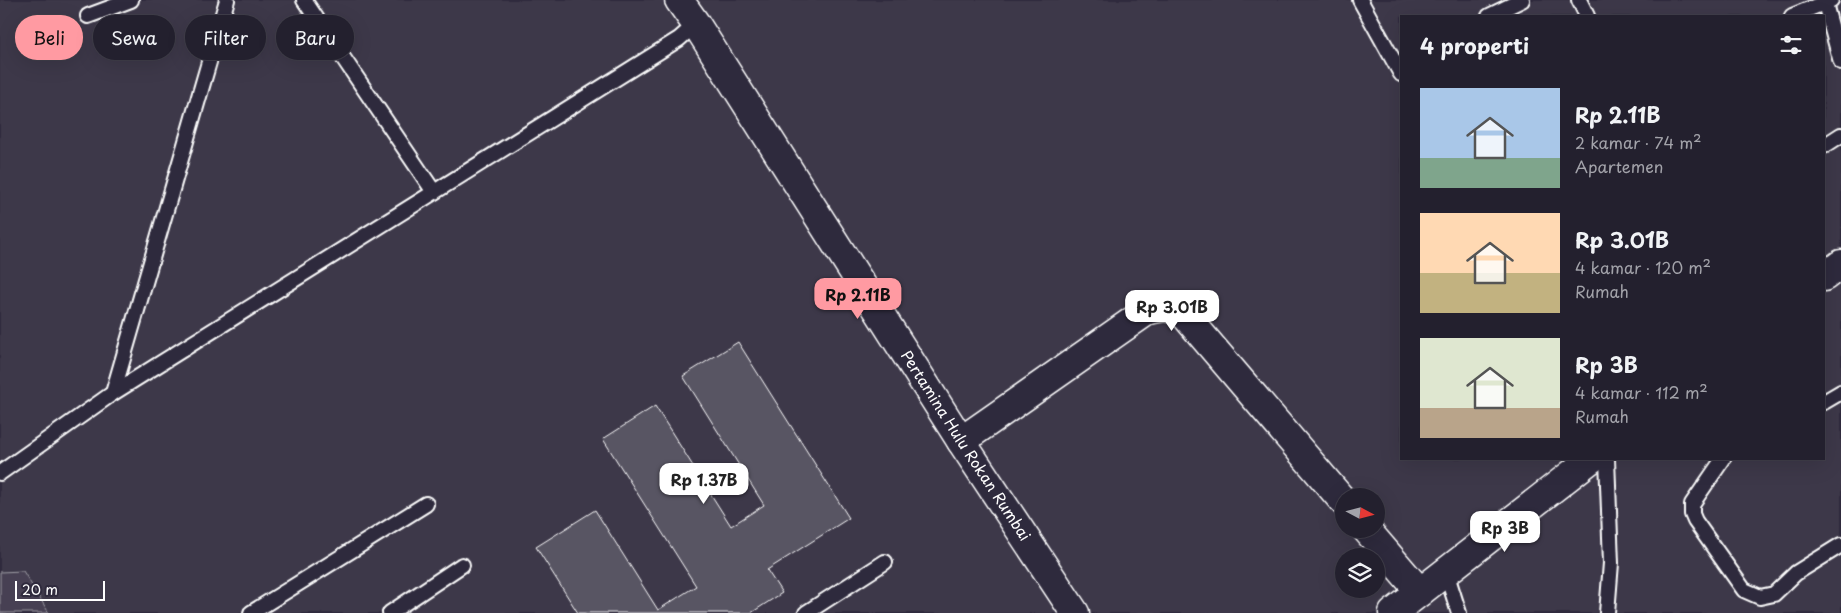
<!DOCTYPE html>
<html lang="id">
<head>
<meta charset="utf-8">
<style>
  body { margin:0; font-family:"Playpen Sans",sans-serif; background:#2b2836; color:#f1f3f6; height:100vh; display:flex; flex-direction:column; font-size:19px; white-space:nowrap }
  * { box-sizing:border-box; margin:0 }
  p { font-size:16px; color:#a3a3aa }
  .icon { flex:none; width:28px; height:28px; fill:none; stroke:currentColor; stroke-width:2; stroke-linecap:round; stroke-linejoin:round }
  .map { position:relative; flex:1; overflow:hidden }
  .drawer { position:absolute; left:1400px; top:15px; width:425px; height:445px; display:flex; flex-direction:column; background:#23202e; border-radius:0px; box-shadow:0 5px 20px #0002,0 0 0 1px #403e4a }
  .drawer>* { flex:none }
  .guide { position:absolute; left:15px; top:15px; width:475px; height:45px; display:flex; gap:10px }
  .needle { width:32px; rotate:97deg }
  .fabs { position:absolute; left:1335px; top:488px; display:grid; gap:10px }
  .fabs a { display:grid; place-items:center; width:50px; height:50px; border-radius:50%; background:#23202e; box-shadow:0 5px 20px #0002,0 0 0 1px #403e4a; font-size:25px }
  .scale { position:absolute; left:15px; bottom:12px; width:90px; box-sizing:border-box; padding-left:5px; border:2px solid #fff; border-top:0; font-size:14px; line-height:18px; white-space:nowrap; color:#fff; -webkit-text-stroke:4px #2f2a3d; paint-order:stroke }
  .price { position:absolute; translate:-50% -42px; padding:0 11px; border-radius:10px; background:#fff; color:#222; font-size:16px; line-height:32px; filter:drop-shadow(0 1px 2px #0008) }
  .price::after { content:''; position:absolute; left:50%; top:30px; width:15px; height:11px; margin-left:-8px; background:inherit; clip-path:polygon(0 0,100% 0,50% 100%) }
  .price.active { background:#ff9aa2; color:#111 }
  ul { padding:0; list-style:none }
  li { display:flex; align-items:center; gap:15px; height:125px; padding:0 20px }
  li span { display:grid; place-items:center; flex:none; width:140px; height:100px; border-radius:0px; color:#555 }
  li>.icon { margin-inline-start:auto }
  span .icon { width:60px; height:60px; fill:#fffc; stroke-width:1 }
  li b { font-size:21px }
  h2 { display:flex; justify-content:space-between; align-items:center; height:60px; padding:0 20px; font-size:21px }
  .pill { padding:0 18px; border-radius:22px; background:#23202e; box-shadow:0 5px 20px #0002,0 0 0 1px #403e4a; font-size:18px; line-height:45px }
  .pill.active { background:#ff9aa2; color:#111 }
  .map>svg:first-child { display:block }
</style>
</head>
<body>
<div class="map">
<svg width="1841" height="613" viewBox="0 0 1841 613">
  <rect width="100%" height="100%" fill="#2f2a3d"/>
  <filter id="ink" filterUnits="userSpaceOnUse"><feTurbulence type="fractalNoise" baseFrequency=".02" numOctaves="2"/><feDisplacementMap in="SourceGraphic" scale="10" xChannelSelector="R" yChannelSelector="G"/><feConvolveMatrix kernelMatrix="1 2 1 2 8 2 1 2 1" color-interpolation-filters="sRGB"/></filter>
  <g filter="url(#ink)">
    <path fill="#3c3749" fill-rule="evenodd" d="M0 0H1841V613H0ZM1401 16H1824V459H1401ZM1344 496H1376V529H1344ZM1344 556H1376V589H1344Z"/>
    <path fill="#464152" stroke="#a2a0a8" d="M23 571 49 613H0V572Z"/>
    <path fill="#595564" stroke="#fff" d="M738 342 849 518 767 570 782 593 751 613H578L536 547 595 510 658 610 696 586 603 439 655 406 731 526 764 505 683 376Z"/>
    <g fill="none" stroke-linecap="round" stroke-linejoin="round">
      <g stroke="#fff" stroke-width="18">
        <g id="service">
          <path d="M304 0 434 192"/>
          <path d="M1360 0 1401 74"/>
          <path d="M1579 0 1587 16"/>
          <path d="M1824 0 1841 62"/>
          <path d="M88 16 131 0"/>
          <path d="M1489 16 1522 0"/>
          <path d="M1792 16 1831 0"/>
          <path d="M1824 146 1841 135"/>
          <path d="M113 393 227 0"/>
          <path d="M1824 402 1841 392"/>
          <path d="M1607 459 1611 563 1607 613"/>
          <path d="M1723 459 1692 504V514L1695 521 1744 590 1760 597 1774 594 1796 573 1841 545"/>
          <path d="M0 473 113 393 679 39 696 24"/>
          <path d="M1446 572 1459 613"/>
          <path d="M251 613 426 504"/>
          <path d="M390 613 462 565"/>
          <path d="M806 613 885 562"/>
        </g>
      </g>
      <g stroke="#fff" stroke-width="31">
        <g id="minor">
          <path id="s1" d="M679 0 696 24 961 441 1075 613"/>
          <path d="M961 441 1147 311C1163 306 1168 306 1183 313L1344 502"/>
          <path d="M1366 529 1420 592"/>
        </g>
      </g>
      <g stroke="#fff" stroke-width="31">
        <g id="tertiary">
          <path d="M1824 277 1841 264"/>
          <path d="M1393 613 1591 459"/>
        </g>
      </g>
      <use href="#service" stroke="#2f2a3d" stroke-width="14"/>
      <use href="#minor" stroke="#2f2a3d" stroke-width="28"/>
      <use href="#tertiary" stroke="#2f2a3d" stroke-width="28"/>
    </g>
  </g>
  <g text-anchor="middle" stroke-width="4" stroke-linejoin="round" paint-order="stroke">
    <g font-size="15" fill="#fff" stroke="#2f2a3d">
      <text dy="5" stroke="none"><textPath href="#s1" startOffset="530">Pertamina Hulu Rokan Rumbai</textPath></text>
    </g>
  </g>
</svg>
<div class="fabs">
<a><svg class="needle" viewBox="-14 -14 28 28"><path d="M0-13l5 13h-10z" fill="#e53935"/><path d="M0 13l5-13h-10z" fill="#a3a3aa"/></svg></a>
<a><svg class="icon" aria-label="layers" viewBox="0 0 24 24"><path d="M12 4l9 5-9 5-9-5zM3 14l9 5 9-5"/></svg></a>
</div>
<div class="scale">20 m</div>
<b class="price active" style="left:858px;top:320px">Rp 2.11B</b>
<b class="price" style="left:1172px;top:332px">Rp 3.01B</b>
<b class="price" style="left:704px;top:505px">Rp 1.37B</b>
<b class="price" style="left:1505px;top:553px">Rp 3B</b>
<div class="guide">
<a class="pill active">Beli</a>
<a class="pill">Sewa</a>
<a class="pill">Filter</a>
<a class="pill">Baru</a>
</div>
<section class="drawer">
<h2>4 properti<svg class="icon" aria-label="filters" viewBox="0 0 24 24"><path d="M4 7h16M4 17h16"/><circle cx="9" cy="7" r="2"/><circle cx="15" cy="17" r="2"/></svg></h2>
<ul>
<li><span style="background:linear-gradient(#a9c7e8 70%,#7fa58c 0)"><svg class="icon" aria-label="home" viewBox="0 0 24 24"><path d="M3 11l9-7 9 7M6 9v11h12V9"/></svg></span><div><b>Rp 2.11B</b><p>2 kamar · 74 m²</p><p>Apartemen</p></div></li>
<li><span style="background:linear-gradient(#ffd9b3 60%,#c2b280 0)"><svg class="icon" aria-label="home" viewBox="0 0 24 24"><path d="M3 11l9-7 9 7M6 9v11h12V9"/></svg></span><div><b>Rp 3.01B</b><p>4 kamar · 120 m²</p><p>Rumah</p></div></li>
<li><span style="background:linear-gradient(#dfe7d0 70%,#b9a48a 0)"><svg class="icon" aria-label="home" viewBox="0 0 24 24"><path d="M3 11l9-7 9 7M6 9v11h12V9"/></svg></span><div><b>Rp 3B</b><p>4 kamar · 112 m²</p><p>Rumah</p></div></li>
</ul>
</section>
</div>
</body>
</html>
